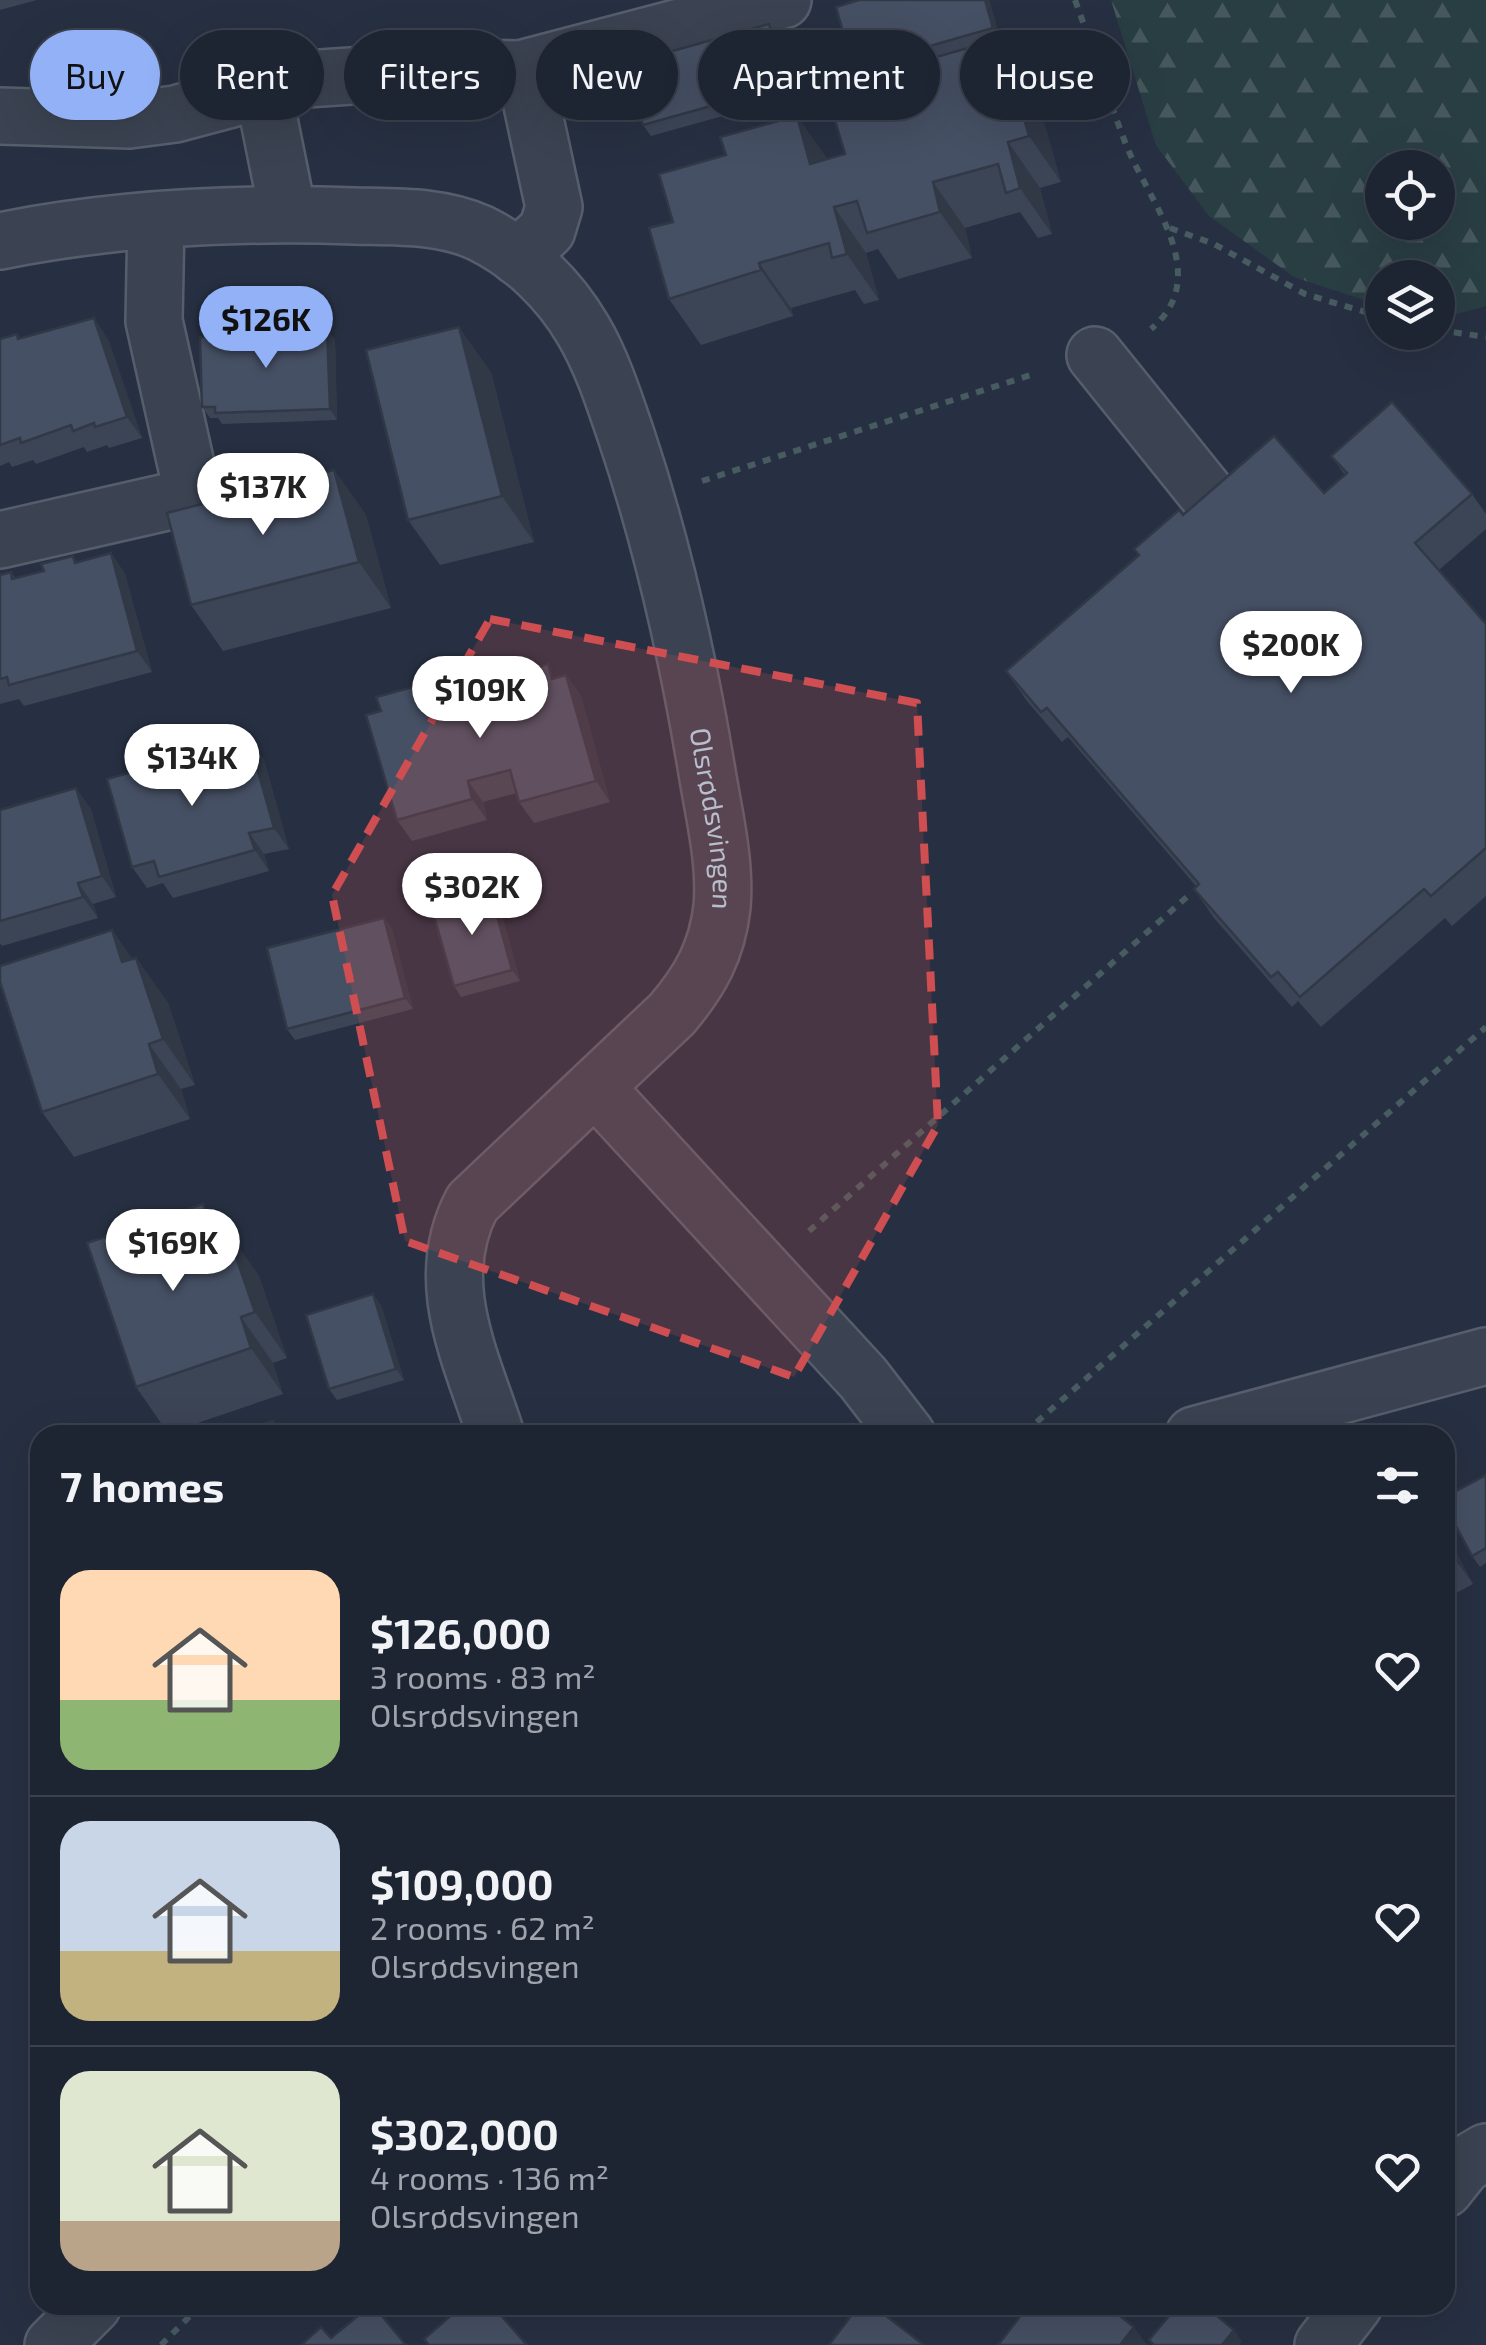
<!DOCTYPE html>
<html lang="en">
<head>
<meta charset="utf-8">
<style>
  body { margin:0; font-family:"Exo 2",sans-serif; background:#2a303e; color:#f1f3f6; height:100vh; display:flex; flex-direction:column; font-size:38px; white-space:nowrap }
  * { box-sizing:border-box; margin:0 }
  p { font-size:32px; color:#a0a4ac }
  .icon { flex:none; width:55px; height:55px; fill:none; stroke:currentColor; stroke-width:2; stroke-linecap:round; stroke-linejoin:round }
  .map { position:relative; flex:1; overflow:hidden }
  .drawer { position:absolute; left:30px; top:1425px; width:1425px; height:890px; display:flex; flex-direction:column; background:#1d2432; border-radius:30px; box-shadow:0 10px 40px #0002,0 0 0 2px #3b414d }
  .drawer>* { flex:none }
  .guide { position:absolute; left:30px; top:30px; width:1428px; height:90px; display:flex; gap:20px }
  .tools { position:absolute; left:1365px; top:150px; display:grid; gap:20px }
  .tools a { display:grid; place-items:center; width:90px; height:90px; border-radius:50%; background:#1d2432; box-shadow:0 10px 40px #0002,0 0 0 2px #3b414d; font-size:50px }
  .price { position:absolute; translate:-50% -85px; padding:0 22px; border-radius:35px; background:#fff; color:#222; font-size:32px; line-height:65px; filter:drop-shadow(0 2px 5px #0008) }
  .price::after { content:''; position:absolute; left:50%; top:60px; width:30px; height:22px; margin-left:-15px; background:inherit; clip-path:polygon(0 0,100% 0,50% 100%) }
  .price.active { background:#92b1f7; color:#111 }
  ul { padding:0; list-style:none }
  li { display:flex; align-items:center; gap:30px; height:250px; padding:0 30px }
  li+li { border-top:2px solid #3b414d }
  li span { display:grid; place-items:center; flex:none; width:280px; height:200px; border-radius:30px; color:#555 }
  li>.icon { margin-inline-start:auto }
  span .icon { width:120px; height:120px; fill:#fffc; stroke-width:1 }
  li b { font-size:42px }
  h2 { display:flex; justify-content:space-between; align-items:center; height:120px; padding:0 30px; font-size:42px }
  .tag { padding:0 35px; border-radius:45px; background:#1d2432; box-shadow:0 10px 40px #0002,0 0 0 2px #3b414d; font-size:35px; line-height:90px }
  .tag.active { background:#92b1f7; color:#111 }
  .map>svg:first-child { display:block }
</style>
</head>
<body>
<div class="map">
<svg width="1486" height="2345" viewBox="0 0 1486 2345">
  <defs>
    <pattern id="forest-firs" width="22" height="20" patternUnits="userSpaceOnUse" patternTransform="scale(2.5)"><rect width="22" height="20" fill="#293e43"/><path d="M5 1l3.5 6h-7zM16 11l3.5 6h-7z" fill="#46585d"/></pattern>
  </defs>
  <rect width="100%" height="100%" fill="#273042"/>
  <path fill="url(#forest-firs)" fill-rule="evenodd" d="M1111 0H1486V306L1438 319V278H1382V306L1294 277 1209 216 1156 145ZM1382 168H1438V222H1382Z"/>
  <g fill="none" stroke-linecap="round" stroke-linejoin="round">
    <g stroke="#565e6c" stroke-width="60">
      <g id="minor">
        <path d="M520 69 783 0"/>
        <path d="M263 90 288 214"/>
        <path d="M0 116 129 120 175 114 306 79 471 68 520 69 527 82 554 207 547 230 518 257"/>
        <path id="s1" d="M0 241C115 218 237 212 354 216 396 217 441 215 480 233 523 254 559 289 583 330 602 362 614 400 626 435 663 545 688 657 707 772 714 815 726 863 722 907 717 951 700 981 672 1014L472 1203C431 1282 471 1357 496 1435"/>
        <path d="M1095 355 1223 514"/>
        <path d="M0 540 193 496 154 321 156 221"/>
        <path d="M595 1087 863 1378 907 1435"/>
        <path d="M1194 1435 1486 1356"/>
        <path d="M1445 2189 1464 2165 1486 2152"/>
        <path d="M53 2345 93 2305"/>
        <path d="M1323 2345 1354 2305"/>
      </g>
    </g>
    <g stroke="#475b60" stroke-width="6" stroke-dasharray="8 8" stroke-linecap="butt">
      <path d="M1075 0C1093 49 1108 99 1127 147 1150 203 1214 276 1151 329"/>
      <path d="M1170 228 1214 244 1305 294 1382 317"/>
      <path d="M1438 330 1486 337"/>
      <path d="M702 481 1037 373"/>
      <path d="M809 1231 1187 897"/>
      <path d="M1014 1435 1030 1428"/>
      <path d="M1031 1435 1030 1428 1486 1027"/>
      <path d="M161 2345 201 2305"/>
    </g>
    <use href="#minor" stroke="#3b4352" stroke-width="55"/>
  </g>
  <g fill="#3c4556">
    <path d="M0 0H37L0 10Z"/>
    <path d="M989 0 1000 38 968 48 977 61 1005 52 1037 98 1061 182 1040 188 1052 234 1038 238 1020 212 965 228 972 258 898 279 878 249 866 253 879 300 864 304 855 290 791 308 793 316 701 345 669 299 673 222 726 155 797 116 827 159 845 154 902 87 898 68 861 79 853 68Z"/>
    <path d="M769 24 776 34 794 96 651 136 643 125Z"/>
    <path d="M327 329 335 340 337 420 222 424 218 418H210L202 407Z"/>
    <path d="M17 334 20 339H108L142 438 109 448 107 445 87 452 84 447 36 464 33 460 12 467 9 462 0 466V339Z"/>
    <path d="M491 372 534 542 440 565 408 520Z"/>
    <path d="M1331 456 1472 494 1486 514V529L1439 570 1486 624V896L1452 926 1445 918 1321 1027 1298 1001 1292 1007 1214 918 1194 889 1196 886 1068 737 1062 742 1027 701 1006 671 1183 515 1324 493 1345 475Z"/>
    <path d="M334 470 366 515 391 608 223 651 191 605Z"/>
    <path d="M111 553 125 574 152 672 24 706 19 699 0 704V575L11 572 15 578 44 571 73 556 77 562Z"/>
    <path d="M566 675 581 696 610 802 534 823 519 802 517 793 483 802 487 820 412 841 397 820 381 711 424 684 433 697 495 684 501 693Z"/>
    <path d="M249 739 264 760 289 849 264 854 269 871 173 898 163 883 147 888 132 867Z"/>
    <path d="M91 809 116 897 93 904 98 918 2 946 0 943V810Z"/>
    <path d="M498 901 520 981 461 997 454 986Z"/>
    <path d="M384 918 392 929 413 1009 295 1040 287 1029Z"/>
    <path d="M112 930 132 959 136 958 168 1003 195 1085 181 1089 190 1119 74 1157 42 1112Z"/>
    <path d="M227 1231 259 1276 287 1358 273 1363 283 1394 168 1433 136 1387 223 1232Z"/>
    <path d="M381 1305 404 1380 337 1400 329 1389Z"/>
    <path d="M1486 1475V1563L1480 1567 1472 1556Z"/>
    <path d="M1445 1531 1473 1584 1445 1599Z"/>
    <path d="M1445 1884 1456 1915 1445 1920Z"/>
  </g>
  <g fill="#313846">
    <path d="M985 0H989L1000 38 993 28Z"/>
    <path d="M769 24 776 34 794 96 786 85Z"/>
    <path d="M1005 52 1037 98 1061 182 1029 136Z"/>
    <path d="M797 116 829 161 810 164Z"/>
    <path d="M1008 142 1040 188 1052 234 1020 188Z"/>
    <path d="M933 182 965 228 972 258 940 212Z"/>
    <path d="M834 207 866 253 879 300 847 254Z"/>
    <path d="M759 263 791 308 793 316 761 270Z"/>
    <path d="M94 318 108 339 142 438 127 417Z"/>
    <path d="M459 327 491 372 534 542 502 496Z"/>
    <path d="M327 329 335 340 337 420 330 409Z"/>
    <path d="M334 470 366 515 391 608 359 562Z"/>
    <path d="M111 553 125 574 152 672 137 651Z"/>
    <path d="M566 675 581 696 610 802 596 781Z"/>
    <path d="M249 739 264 760 289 849 274 828Z"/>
    <path d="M468 781 483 802 487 820 472 799Z"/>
    <path d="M76 788 91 809 116 897 102 876Z"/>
    <path d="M249 833 264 854 269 871 255 850Z"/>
    <path d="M78 883 93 904 98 918 83 897Z"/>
    <path d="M490 890 498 901 520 981 512 970Z"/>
    <path d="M384 918 392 929 413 1009 405 998Z"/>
    <path d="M112 930 141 971 136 958 168 1003 195 1085 163 1039 122 962Z"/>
    <path d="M149 1044 181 1089 190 1119 158 1074Z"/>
    <path d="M203 1204 232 1246 227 1231 259 1276 287 1358 255 1312 214 1235Z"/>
    <path d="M373 1294 381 1305 404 1380 396 1369Z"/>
    <path d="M241 1317 273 1363 283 1394 251 1348Z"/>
    <path d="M1445 1531 1473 1584 1458 1563 1445 1538Z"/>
    <path d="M1445 1884 1456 1915 1445 1899Z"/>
    <path d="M1134 2327 1147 2345H1120Z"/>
    <path d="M1234 2330 1242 2341 1239 2345H1222Z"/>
  </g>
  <g fill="#465064" stroke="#313846" stroke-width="2.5">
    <path d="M859 0H985L993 28 853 68 836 7Z"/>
    <path d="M769 24 786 85 643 125 626 64Z"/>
    <path d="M968 48 972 62 1005 52 1029 136 1008 142 1020 188 1006 193 998 164 933 182 940 212 867 233 857 201 834 207 847 254 832 258 829 243 759 263 761 270 669 299 649 228 673 222 659 174 726 155 720 137 797 116 810 164 845 154 831 107 902 87 897 68Z"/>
    <path d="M94 318 127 417 95 427 94 423 73 431 71 425 21 443 20 438 0 445V339L17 334 18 339Z"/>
    <path d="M459 327 502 496 408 520 366 350Z"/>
    <path d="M327 329 330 409 215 413V407H202L200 337H213V333Z"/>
    <path d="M1392 402 1472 494 1415 543 1486 624V848L1431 896 1424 889 1300 997 1278 972 1271 977 1194 889 1199 884 1047 708 1041 712 1006 671 1139 555 1134 549 1179 510 1183 515 1274 436 1324 493 1347 473 1331 456Z"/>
    <path d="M334 470 359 562 191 605 167 513Z"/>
    <path d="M111 553 137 651 9 685 7 677 0 679V575L11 572 12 579 44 571 41 564 73 556 75 563Z"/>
    <path d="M548 664 552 679 566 675 596 781 519 802 510 770 468 781 472 799 397 820 366 715 381 711 376 697 424 684 428 698 495 684 498 694 504 692 500 678Z"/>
    <path d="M249 739 274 828 249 833 255 850 159 877 154 861 132 867 107 779Z"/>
    <path d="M76 788 102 876 78 883 83 897 0 921V810Z"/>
    <path d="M490 890 512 970 454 986 431 906Z"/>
    <path d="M384 918 405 998 287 1029 267 948Z"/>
    <path d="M112 930 122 962 136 958 163 1039 149 1044 158 1074 42 1112 0 982V966Z"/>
    <path d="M203 1204 214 1235 227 1231 255 1312 241 1317 251 1348 136 1387 87 1243Z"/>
    <path d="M373 1294 396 1369 329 1389 306 1315Z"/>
    <path d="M273 1421 277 1435H231Z"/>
    <path d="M422 1425 425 1435H392Z"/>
    <path d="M1486 1475V1548L1472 1556 1445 1506V1497Z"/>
    <path d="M1445 1538 1458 1563 1445 1570Z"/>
    <path d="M371 2305H373L406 2345H301L321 2327 331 2338Z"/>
    <path d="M463 2305H492L527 2345H429L424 2339Z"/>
    <path d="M859 2305H872L924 2345H829Z"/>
    <path d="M1029 2305H1106L1134 2327 1120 2345H998Z"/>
    <path d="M1162 2305H1204L1234 2330 1222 2345H1154L1149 2340 1169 2316 1159 2308Z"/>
  </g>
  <path fill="#ce4e51" fill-opacity="0.2" stroke="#ce4e51" stroke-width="8" stroke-dasharray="20 12" stroke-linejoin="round" d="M490 619 917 703 938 1125 794 1377 405 1241 332 895Z"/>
  <g text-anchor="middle" stroke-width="9" stroke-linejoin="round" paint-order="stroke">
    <g font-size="28" fill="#b8becc" stroke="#202837">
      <text dy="10" stroke="none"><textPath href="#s1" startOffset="1135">Olsrødsvingen</textPath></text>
    </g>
  </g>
</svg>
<div class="tools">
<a><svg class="icon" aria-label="locate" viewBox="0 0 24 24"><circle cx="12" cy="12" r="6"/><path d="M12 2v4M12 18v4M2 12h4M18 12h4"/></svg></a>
<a><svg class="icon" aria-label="layers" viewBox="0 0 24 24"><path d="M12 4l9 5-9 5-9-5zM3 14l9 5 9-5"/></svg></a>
</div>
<b class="price active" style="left:266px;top:371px">$126K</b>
<b class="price" style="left:263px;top:538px">$137K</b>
<b class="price" style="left:1291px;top:696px">$200K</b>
<b class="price" style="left:480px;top:741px">$109K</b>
<b class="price" style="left:192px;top:809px">$134K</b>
<b class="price" style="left:472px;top:938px">$302K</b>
<b class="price" style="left:173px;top:1294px">$169K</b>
<div class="guide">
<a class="tag active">Buy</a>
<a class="tag">Rent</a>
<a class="tag">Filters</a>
<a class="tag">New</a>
<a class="tag">Apartment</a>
<a class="tag">House</a>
</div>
<section class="drawer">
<h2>7 homes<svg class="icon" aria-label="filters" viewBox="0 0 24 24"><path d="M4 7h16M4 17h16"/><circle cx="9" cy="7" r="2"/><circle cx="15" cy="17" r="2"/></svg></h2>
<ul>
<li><span style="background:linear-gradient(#ffd9b3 65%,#8fb573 0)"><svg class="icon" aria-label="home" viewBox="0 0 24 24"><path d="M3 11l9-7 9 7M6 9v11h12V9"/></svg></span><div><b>$126,000</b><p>3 rooms · 83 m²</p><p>Olsrødsvingen</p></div><svg class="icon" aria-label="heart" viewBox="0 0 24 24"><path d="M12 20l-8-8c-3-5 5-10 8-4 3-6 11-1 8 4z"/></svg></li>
<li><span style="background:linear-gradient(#c9d6e8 65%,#c2b280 0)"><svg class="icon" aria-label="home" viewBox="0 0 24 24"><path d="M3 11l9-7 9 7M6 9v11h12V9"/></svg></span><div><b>$109,000</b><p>2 rooms · 62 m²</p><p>Olsrødsvingen</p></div><svg class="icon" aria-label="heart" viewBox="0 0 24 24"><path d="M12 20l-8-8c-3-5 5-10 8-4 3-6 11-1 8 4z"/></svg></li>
<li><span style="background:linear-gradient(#dfe7d0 75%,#b9a48a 0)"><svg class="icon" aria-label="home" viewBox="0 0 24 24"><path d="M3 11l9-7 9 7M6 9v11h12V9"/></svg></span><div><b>$302,000</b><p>4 rooms · 136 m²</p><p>Olsrødsvingen</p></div><svg class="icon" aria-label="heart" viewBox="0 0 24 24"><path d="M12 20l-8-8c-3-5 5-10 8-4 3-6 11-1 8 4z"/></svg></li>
</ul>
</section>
</div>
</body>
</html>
